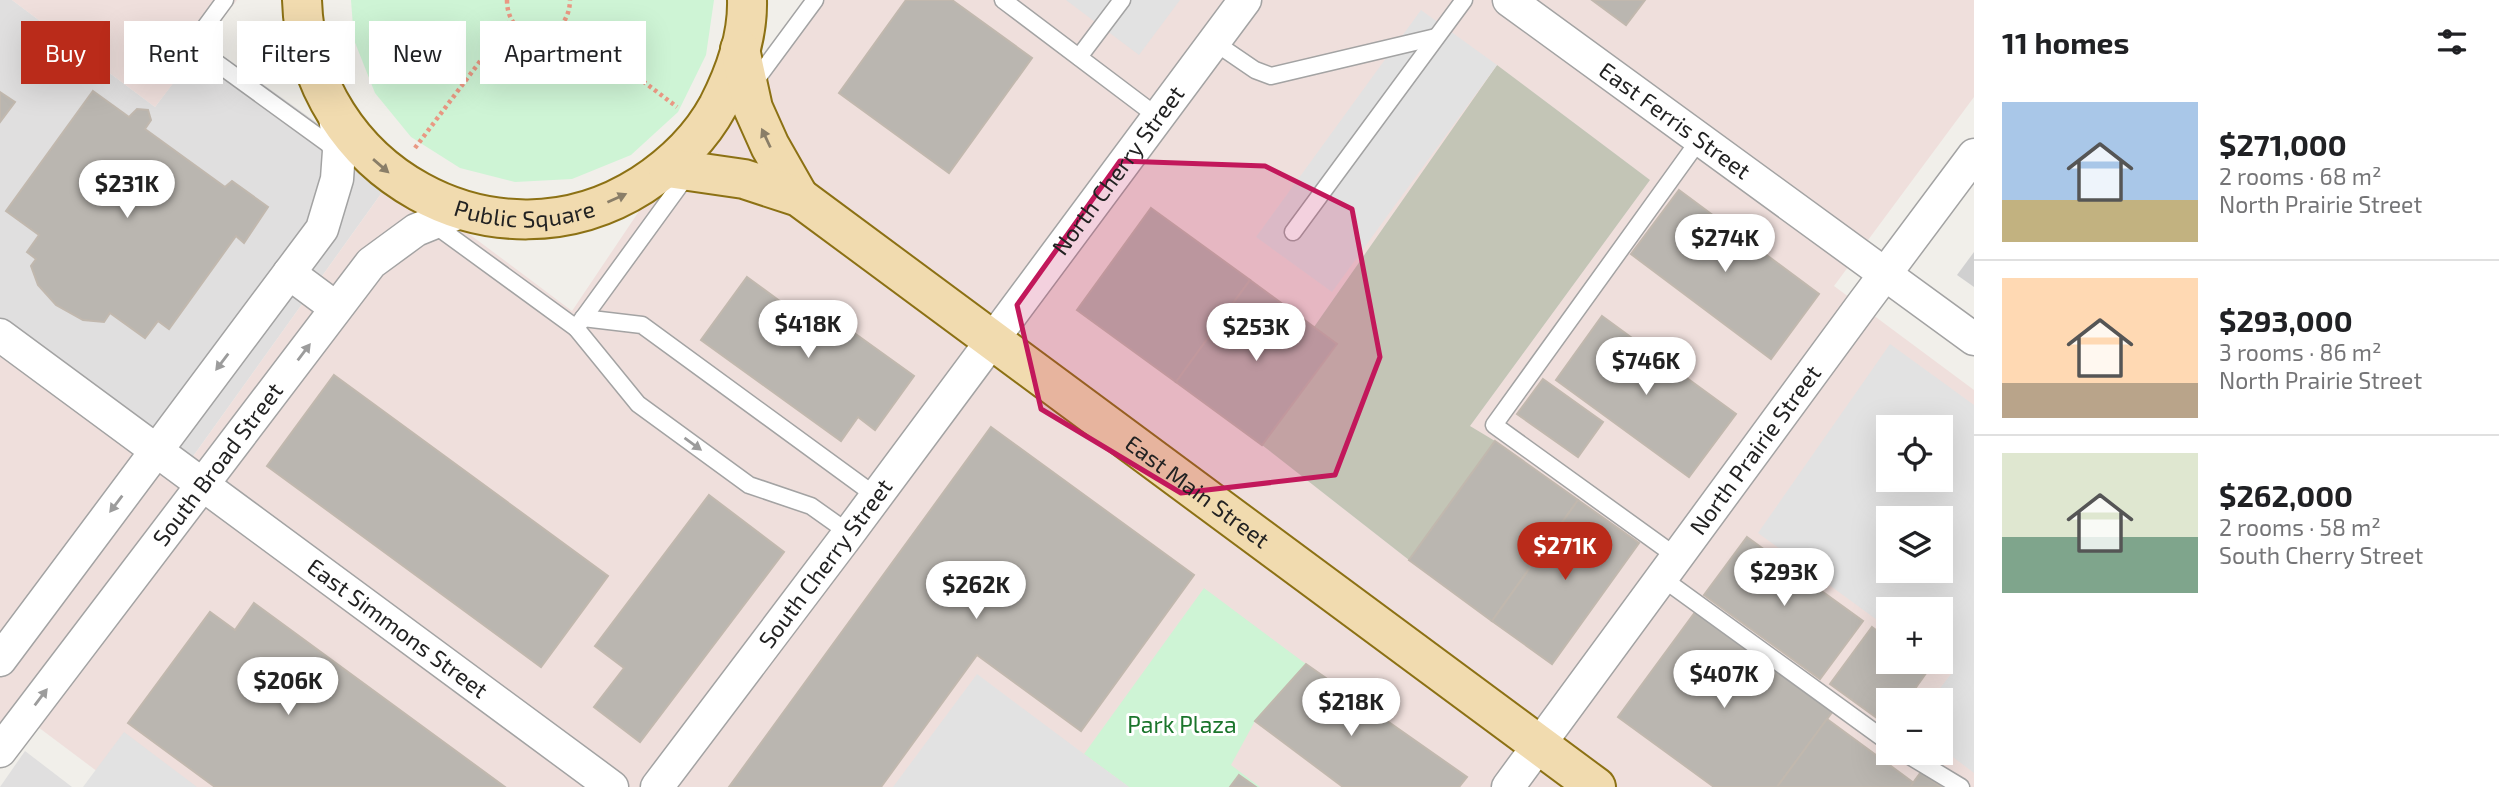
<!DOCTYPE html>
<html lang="en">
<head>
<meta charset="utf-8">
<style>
  body { margin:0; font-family:"Exo 2",sans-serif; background:#f2f2f2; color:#202124; height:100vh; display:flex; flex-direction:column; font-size:26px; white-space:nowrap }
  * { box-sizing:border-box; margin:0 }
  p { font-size:23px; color:#757577 }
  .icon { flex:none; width:38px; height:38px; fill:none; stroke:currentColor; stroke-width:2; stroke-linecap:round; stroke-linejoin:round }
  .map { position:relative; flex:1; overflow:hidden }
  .drawer { display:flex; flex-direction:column; background:#fff; width:525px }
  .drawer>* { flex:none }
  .hud { position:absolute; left:21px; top:21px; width:665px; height:63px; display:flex; gap:14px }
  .fabs { position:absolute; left:1876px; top:415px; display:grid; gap:14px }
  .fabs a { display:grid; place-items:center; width:77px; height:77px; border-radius:0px; background:#fff; box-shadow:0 7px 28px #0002; font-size:35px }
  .price { position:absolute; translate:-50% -60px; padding:0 16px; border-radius:24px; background:#fff; color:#222; font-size:23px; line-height:46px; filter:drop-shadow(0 2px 4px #0008) }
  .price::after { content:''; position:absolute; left:50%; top:42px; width:21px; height:16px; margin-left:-10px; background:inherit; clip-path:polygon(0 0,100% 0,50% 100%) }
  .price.active { background:#ba2b1a; color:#fff }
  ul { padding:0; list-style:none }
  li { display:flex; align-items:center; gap:21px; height:175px; padding:0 28px }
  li+li { border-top:2px solid #e0e0e0 }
  li span { display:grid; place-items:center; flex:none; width:196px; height:140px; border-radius:0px; color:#555 }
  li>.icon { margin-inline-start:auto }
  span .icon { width:84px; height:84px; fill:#fffc; stroke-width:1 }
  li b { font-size:30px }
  h2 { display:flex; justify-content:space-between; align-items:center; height:84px; padding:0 28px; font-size:30px }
  .chip { padding:0 24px; border-radius:0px; background:#fff; box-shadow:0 7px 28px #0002; font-size:24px; line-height:63px }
  .chip.active { background:#ba2b1a; color:#fff }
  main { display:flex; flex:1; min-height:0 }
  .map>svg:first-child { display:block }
</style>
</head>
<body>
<main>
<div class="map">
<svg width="1974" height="787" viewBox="0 0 1974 787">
  <rect width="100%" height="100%" fill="#f1efea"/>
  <g fill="#e0dfdf">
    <path d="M0 0H12L155 107 204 42 393 177 184 469 0 335Z"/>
    <path d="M25 751 72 787H0Z"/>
  </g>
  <g fill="#efdfdc" fill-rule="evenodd">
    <path d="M12 0H237L155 107Z"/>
    <path d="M811 0H1974V97L1834 286 1974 390V787H118L26 718 0 751V335L184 469 393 177 572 311 668 168 705 128ZM1888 427H1941V480H1888ZM1888 518H1941V570H1888ZM1888 609H1941V662H1888ZM1888 700H1941V752H1888Z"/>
  </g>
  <path fill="#d0d0d0" d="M1974 252V287L1957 275Z"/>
  <path fill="#c3c5b6" d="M1497 65 1650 180 1470 426 1495 441 1409 560 1262 445 1337 345 1314 327Z"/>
  <g fill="#cef4d5">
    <path d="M351 0H714L706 55 678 112 631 155 572 179 515 182 460 168 411 137 375 93 354 40Z"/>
    <path d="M1204 588 1306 664 1255 721 1231 765 1260 787H1129L1084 754Z"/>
  </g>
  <g fill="#e2e2e2" fill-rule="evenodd">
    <path d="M1066 0H1180L1139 55Z"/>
    <path d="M1421 10 1497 65 1332 292 1256 237Z"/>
    <path d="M1890 344 1974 405V773L1941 748V700H1931L1951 674 1934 662H1941V609H1888V628L1758 533ZM1941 427V480H1888V427ZM1941 518V570H1888V518Z"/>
    <path d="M977 674 1084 754 1129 787H893Z"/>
    <path d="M124 732 197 787H83Z"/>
  </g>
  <g fill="#bab6b0" stroke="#c1b8ae" stroke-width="2">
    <path d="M906 0H952L1032 58 949 173 839 93Z"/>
    <path d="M1592 0H1645L1626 25Z"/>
    <path d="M93 91 129 117 137 109 148 110 151 120 145 129 225 187 232 181 268 207 244 243 236 236 169 329 158 321 145 338 110 313 104 322 83 320 56 305 38 285 31 266 36 259 27 252 39 235 6 211Z"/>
    <path d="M0 92 15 102 0 122Z"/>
    <path d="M1679 190 1819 294 1771 359 1631 254Z"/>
    <path d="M1151 208 1250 280 1176 382 1077 310Z"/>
    <path d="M747 277 803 318 814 304 914 376 875 430 858 417 841 441 701 340Z"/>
    <path d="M1250 280 1337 344 1262 445 1176 382Z"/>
    <path d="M1602 316 1736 414 1689 477 1556 380Z"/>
    <path d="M334 375 608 576 541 667 267 466Z"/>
    <path d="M1543 379 1603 422 1578 457 1517 414Z"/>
    <path d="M991 427 1194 575 1081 731 977 655 881 787H729Z"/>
    <path d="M1495 441 1578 500 1492 621 1409 560Z"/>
    <path d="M709 495 784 552 640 742 594 707 624 668 595 646Z"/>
    <path d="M1578 500 1639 543 1552 664 1492 621Z"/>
    <path d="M1747 537 1863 621 1820 679 1704 595Z"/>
    <path d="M254 603 505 787H215L128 723 210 612 235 630Z"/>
    <path d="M1696 611 1833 711 1777 787H1714L1618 717Z"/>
    <path d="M1872 627 1888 639V662H1919L1929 669 1907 700H1888V726L1830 684Z"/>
    <path d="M1306 664 1467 777 1459 787H1343L1255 721Z"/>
    <path d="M1827 719 1914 783 1910 787H1777Z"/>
    <path d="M1921 772 1941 787H1910Z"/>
    <path d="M1239 775 1256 787H1230Z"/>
  </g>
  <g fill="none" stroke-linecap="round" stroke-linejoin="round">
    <g stroke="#a3a3a3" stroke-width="19">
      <g id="service">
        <path d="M225 0 192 45 338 151"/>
        <path d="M1003 0 1158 117"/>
        <path d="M1214 42 1255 70 1271 76 1436 37"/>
        <path d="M1079 57 1122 0"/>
        <path d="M753 84 815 0"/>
        <path d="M432 223 576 328 688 174"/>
        <path d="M1293 232 1464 0"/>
        <path d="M583 318 642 325 876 496"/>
        <path d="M576 328 638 404 749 485 811 506 849 533"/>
        <path d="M1677 557 1494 425 1700 139"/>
        <path d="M1662 578 1888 742"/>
        <path d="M1903 752 1961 787"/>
      </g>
    </g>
    <g stroke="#a3a3a3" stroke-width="35">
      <g id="minor">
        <path id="s1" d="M1509 0 1974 339"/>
        <path d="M289 273 336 308"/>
        <path id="s2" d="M0 335 612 787"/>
        <path d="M0 660 322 229 337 179 339 151 335 115"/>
        <path id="s3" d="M0 751 371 263 416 230 465 210"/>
        <path id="s4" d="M657 787 849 533 1245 0"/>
        <path id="s5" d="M1508 787 1862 305 1974 155"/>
      </g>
    </g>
    <g stroke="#8c7114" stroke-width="42">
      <g id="primary">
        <path id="s6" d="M302 0C307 171 496 278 642 185 674 164 700 139 718 106 735 73 748 38 747 0"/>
        <path d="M740 49 753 108 770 146 799 197"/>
        <path id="s7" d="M668 168 744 179 799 197 1596 787"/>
      </g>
    </g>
    <g stroke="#e99883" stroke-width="4.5" stroke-dasharray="3.5 3.5" stroke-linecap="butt">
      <path d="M507 0C507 47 569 47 570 0"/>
      <path d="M565 22 677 107"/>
      <path d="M415 148 511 20"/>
    </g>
    <use href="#service" stroke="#fff" stroke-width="16"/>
    <use href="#minor" stroke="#fff" stroke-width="32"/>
    <use href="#primary" stroke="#f1dbaf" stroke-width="38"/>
  </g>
  <defs><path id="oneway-solid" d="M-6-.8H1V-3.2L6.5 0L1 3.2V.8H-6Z" transform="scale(1.75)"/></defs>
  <g fill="#8a7e68">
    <use href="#oneway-solid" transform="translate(766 138) rotate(-115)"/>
    <use href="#oneway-solid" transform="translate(381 166) rotate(41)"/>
    <use href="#oneway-solid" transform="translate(617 198) rotate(-24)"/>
  </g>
  <g fill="#9c9c9c">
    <use href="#oneway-solid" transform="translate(304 352) rotate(-53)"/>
    <use href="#oneway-solid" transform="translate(222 362) rotate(127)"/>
    <use href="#oneway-solid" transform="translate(693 444) rotate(36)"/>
    <use href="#oneway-solid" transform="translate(116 504) rotate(127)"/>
    <use href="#oneway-solid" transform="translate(41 697) rotate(-53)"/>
  </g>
  <path fill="#c2185b" fill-opacity="0.2" stroke="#c2185b" stroke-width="5" stroke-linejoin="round" d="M1120 161 1265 166 1352 209 1380 357 1335 475 1181 493 1041 409 1017 305Z"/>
  <g text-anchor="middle" stroke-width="6" stroke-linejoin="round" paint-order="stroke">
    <g font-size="23" fill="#222" stroke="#fff">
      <text dy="8" stroke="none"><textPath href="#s1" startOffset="205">East Ferris Street</textPath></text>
      <text dy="8" stroke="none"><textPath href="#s4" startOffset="770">North Cherry Street</textPath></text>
      <text dy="8" stroke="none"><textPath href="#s6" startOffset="345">Public Square</textPath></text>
      <text dy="8" stroke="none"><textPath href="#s5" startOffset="418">North Prairie Street</textPath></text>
      <text dy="8" stroke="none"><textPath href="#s3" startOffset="360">South Broad Street</textPath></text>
      <text dy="8" stroke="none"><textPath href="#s7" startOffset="630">East Main Street</textPath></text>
      <text dy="8" stroke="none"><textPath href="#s4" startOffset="280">South Cherry Street</textPath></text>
      <text dy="8" stroke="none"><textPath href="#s2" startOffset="494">East Simmons Street</textPath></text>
    </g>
    <g font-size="23" fill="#1b752c" stroke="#fff">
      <text x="1182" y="733">Park Plaza</text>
    </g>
  </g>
</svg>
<div class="fabs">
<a><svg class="icon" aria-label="locate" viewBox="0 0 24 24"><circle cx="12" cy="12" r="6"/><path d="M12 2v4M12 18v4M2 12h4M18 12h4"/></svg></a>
<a><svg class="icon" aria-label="layers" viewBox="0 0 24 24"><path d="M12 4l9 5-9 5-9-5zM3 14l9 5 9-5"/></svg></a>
<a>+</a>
<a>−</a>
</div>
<b class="price" style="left:127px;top:220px">$231K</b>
<b class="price" style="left:1725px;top:274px">$274K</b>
<b class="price" style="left:808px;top:360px">$418K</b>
<b class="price" style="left:1256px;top:363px">$253K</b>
<b class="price" style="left:1646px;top:397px">$746K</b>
<b class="price active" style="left:1565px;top:582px">$271K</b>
<b class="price" style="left:1784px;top:608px">$293K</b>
<b class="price" style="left:976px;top:621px">$262K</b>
<b class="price" style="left:1724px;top:710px">$407K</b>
<b class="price" style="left:288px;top:717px">$206K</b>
<b class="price" style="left:1351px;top:738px">$218K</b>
<div class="hud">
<a class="chip active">Buy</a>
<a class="chip">Rent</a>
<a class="chip">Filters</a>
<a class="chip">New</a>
<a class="chip">Apartment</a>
</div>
</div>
<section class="drawer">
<h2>11 homes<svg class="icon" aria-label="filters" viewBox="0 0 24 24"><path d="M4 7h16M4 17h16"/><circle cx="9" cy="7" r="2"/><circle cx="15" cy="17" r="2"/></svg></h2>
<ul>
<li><span style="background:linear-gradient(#a9c7e8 70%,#c2b280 0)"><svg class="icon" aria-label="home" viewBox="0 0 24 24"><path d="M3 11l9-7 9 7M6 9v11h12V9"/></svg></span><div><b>$271,000</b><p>2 rooms · 68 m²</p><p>North Prairie Street</p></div></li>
<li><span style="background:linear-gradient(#ffd9b3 75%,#b9a48a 0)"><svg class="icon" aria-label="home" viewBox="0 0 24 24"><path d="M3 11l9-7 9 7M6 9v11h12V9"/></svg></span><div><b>$293,000</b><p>3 rooms · 86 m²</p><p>North Prairie Street</p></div></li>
<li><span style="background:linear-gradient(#dfe7d0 60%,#7fa58c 0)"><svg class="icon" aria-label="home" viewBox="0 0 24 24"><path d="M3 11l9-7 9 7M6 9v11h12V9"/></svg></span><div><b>$262,000</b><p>2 rooms · 58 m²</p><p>South Cherry Street</p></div></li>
</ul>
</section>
</main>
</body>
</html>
